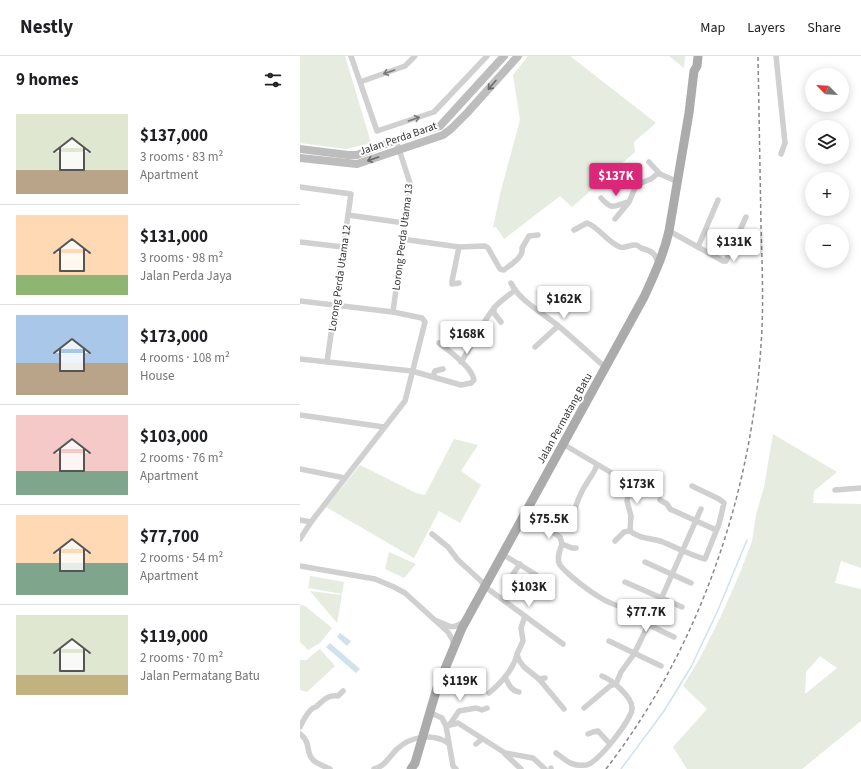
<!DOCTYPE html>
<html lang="en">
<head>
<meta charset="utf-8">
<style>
  body { margin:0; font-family:"Source Sans 3",sans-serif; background:#f2f2f2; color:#202124; height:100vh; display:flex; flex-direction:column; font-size:15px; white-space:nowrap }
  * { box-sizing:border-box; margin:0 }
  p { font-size:13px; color:#757577 }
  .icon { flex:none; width:22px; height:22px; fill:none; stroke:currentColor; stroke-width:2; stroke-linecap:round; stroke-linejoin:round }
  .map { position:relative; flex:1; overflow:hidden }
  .side { display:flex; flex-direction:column; background:#fff; width:300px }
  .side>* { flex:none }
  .needle { width:26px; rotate:294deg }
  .controls { position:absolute; left:505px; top:12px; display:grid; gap:8px }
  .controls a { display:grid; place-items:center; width:44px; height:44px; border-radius:50%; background:#fff; box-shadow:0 2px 10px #0003; font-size:20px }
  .price { position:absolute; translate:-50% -34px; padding:0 9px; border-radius:4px; background:#fff; color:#222; font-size:13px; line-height:26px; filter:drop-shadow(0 1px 2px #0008) }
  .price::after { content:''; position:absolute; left:50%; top:24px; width:12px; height:9px; margin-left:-6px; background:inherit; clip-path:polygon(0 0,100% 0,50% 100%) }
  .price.on { background:#db2777; color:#fff }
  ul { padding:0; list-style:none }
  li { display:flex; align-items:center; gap:12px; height:100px; padding:0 16px }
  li+li { border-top:1px solid #e0e0e0 }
  li span { display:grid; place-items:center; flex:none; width:112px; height:80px; border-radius:0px; color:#555 }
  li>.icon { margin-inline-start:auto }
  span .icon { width:48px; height:48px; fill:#fffc; stroke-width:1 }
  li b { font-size:17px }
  h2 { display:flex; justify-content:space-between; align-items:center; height:48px; padding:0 16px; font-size:17px }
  header { display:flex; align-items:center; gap:24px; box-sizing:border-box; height:56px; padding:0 20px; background:#fff; border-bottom:1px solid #e0e0e0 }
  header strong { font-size:19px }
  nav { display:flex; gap:22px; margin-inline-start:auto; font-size:14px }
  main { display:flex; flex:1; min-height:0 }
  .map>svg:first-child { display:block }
</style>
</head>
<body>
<header>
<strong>Nestly</strong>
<nav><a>Map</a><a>Layers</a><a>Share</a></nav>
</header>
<main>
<section class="side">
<h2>9 homes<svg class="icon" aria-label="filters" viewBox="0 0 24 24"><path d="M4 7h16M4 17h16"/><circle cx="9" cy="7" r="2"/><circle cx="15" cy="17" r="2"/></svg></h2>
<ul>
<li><span style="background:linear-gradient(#dfe7d0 70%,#b9a48a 0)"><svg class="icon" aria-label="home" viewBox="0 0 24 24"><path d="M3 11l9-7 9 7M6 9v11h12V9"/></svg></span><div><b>$137,000</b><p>3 rooms · 83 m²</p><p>Apartment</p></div></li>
<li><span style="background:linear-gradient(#ffd9b3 75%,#8fb573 0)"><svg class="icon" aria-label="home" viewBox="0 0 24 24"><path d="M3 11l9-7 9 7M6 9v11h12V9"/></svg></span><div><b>$131,000</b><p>3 rooms · 98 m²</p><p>Jalan Perda Jaya</p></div></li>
<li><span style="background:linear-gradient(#a9c7e8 60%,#b9a48a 0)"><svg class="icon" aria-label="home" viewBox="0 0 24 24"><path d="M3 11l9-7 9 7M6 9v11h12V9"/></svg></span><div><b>$173,000</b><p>4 rooms · 108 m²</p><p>House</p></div></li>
<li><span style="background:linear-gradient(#f6c9c9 70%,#7fa58c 0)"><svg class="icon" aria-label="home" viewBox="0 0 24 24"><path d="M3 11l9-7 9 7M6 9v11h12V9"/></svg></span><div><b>$103,000</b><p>2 rooms · 76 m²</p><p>Apartment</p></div></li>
<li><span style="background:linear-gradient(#ffd9b3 60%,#7fa58c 0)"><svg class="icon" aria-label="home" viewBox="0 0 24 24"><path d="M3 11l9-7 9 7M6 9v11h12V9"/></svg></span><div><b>$77,700</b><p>2 rooms · 54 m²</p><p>Apartment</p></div></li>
<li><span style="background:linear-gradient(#dfe7d0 75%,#c2b280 0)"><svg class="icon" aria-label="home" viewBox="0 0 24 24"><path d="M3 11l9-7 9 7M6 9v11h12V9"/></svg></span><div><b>$119,000</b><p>2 rooms · 70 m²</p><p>Jalan Permatang Batu</p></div></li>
</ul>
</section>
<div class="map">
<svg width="561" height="713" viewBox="0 0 561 713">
  <rect width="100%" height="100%" fill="#fff"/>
  <g fill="#e6ecdf" fill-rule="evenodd">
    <path d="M0 0H45L71 87 46 93 0 87Z"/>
    <path d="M228 0H270L356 67 334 86 335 96 272 151 260 140 204 183 196 171 193 172 200 138 220 64 213 19Z"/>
    <path d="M369 0H385L384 12Z"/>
    <path d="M473 378 537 416 514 435 513 447 561 448V512L541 505 535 527 561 533V665L502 713H387L373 691 407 653 383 630 400 602 421 560 440 517 452 485 456 459 464 431ZM520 600 537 612 505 638 506 616Z"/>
    <path d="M154 383 178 389 161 415 181 429 160 467 139 455 114 502 26 451 60 409 116 437 125 439Z"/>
    <path d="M89 496 116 508 104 522 85 513Z"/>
    <path d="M10 520 44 526 42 538 8 532Z"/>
    <path d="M10 535 42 539 37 567Z"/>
    <path d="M0 549 5 550 32 572 20 587 8 594 0 586Z"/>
    <path d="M20 593 35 610 7 636 0 634V604H6Z"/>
  </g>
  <g fill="#cfe2ee">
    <path d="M40 577 51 585 47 590 37 581Z"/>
    <path d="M30 587 60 613 56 617 26 591Z"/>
  </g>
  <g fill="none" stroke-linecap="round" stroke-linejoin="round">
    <path stroke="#cfe2ee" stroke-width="1.5" d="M321 713 364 655 391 611 418 554 447 484"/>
    <g stroke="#d0d0d0" stroke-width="5.5">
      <path d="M51 0 77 75 134 56 187 0"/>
      <path d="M476 0 485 87 481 98"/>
      <path d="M60 26 105 10 115 0"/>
      <path d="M349 106 360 118 378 126"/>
      <path d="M0 131 51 138 27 306"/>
      <path d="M301 142C313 155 313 150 328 146"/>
      <path d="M48 159 104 167"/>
      <path d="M315 163 329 146 335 132 341 127 351 123 357 118H360"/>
      <path d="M274 174 287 167C300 172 307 186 320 191 326 193 330 188 336 189 338 189 339 191 341 192 351 195 356 197 358 208"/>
      <path d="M369 175 398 191 418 144"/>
      <path d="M102 183 159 191 185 190 188 192 200 213 204 214C210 209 224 201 222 192L229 180 238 179"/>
      <path d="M0 186 43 191"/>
      <path d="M398 191 423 205H426L446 161"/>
      <path d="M159 227 152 228V225L159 191"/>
      <path d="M211 227C219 244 241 256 256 268 273 282 289 297 305 311"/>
      <path d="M0 245 93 256 122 262 125 266 105 345 11 466 0 483"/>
      <path d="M194 252V257L201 266"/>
      <path d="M93 256 110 127 96 84"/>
      <path d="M235 291 258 270"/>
      <path d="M0 303 112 315 161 329 171 327 174 324C172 311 149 295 139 287"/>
      <path d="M161 306C173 289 181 267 195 251 200 245 208 240 214 235"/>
      <path d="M133 320 135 315 143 313"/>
      <path d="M0 359 84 371"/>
      <path d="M263 388 327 426 330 431 327 445 331 460 330 475"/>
      <path d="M0 413 45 422"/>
      <path d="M535 434 561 432"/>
      <path d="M360 444 367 448 370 453 416 474"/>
      <path d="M225 457 260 481 262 488 272 492H276"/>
      <path d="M274 461C274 450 282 434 288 425 292 419 295 415 297 409"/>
      <path d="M0 464 11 466"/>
      <path d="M132 478 148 491 158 504 181 525 184 530 263 588"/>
      <path d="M315 485 324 476 330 475C339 483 352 482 363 486 377 492 390 499 405 503L419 468 424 447 419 443 392 430"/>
      <path d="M262 488C260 494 256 503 260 509 268 520 313 556 326 549"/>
      <path d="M202 498 235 518 249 532"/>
      <path d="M345 506 391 527"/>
      <path d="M0 510 75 523 94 531 105 537 148 576 152 583 154 589"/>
      <path d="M213 518 220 508"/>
      <path d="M325 526 382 551"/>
      <path d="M326 558 374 581"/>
      <path d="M225 560 221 572 223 585 217 598 219 604 224 611 239 623 245 622"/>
      <path d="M137 565C149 569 151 575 163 566"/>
      <path d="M309 585 361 610"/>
      <path d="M205 621C208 627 211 635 219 636"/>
      <path d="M239 623 264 653"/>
      <path d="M316 628 321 616 334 598 362 541 401 453"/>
      <path d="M189 637C201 627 213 613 217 599"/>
      <path d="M284 652 310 630 316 628"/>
      <path d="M129 656 142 662 146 670 153 710 156 713"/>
      <path d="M150 668 159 655 176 652 182 654 187 652"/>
      <path d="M146 670 158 667 205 697 233 702 245 713"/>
      <path d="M0 671C3 665 7 656 13 652 18 649 14 653 18 649 25 643 28 639 38 640L43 635"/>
      <path d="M0 678C12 687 5 696 13 704 17 708 24 710 30 713"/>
      <path d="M288 678 293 676 298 675 310 688"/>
      <path d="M176 688 182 683"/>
      <path d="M256 697C267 705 272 711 286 709 298 707 331 664 332 653 333 641 312 624 302 620"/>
      <path d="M205 698 221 713"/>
      <path d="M74 713C85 710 89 701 97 693 111 680 133 677 148 687"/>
      <path d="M251 713V712"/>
    </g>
    <g stroke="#bdbdbd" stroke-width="8">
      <path d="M0 93 48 99H57L96 84 140 70 204 0"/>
      <path d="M0 102 57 108 143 79 151 73 167 57 218 0"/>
    </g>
    <path stroke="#ababab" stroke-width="9" d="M111 713 115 707 137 632 162 572 344 241C354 219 364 198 369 175L389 57 394 15 397 10 398 0"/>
    <path stroke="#888" stroke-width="1.5" stroke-dasharray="4 3" stroke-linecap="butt" d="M306 713C399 592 451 441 461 289 464 249 462 209 461 169 460 113 459 56 458 0"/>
  </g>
  <defs><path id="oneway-shaft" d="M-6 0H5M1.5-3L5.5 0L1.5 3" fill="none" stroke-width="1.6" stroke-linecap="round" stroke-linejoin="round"/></defs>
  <g stroke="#7a7a7a">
    <use href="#oneway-shaft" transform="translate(89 16) rotate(161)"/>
    <use href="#oneway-shaft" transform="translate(114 63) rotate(-19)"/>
  </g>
  <g stroke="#6a6a6a">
    <use href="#oneway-shaft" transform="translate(192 29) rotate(131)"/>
    <use href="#oneway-shaft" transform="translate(73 103) rotate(161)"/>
  </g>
  <g text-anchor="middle" stroke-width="4" stroke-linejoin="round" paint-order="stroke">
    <g font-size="11" fill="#333" stroke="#fff">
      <text transform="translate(98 82) rotate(-19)" y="4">Jalan Perda Barat</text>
      <text transform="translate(102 181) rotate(-83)" y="4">Lorong Perda Utama 13</text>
      <text transform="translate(39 222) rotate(-82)" y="4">Lorong Perda Utama 12</text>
      <text transform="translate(264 362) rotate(-61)" y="4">Jalan Permatang Batu</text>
    </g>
  </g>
</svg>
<div class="controls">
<a><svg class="needle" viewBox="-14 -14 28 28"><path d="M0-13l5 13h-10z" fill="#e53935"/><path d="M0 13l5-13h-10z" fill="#757577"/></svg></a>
<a><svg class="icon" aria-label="layers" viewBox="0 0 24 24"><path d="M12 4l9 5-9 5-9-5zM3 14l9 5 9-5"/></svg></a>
<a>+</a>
<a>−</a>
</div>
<b class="price on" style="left:316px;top:141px">$137K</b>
<b class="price" style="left:434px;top:207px">$131K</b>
<b class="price" style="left:264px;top:264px">$162K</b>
<b class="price" style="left:167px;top:299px">$168K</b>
<b class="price" style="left:337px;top:449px">$173K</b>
<b class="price" style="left:249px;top:484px">$75.5K</b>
<b class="price" style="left:229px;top:552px">$103K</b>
<b class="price" style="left:346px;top:577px">$77.7K</b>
<b class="price" style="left:160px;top:646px">$119K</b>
</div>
</main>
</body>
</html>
